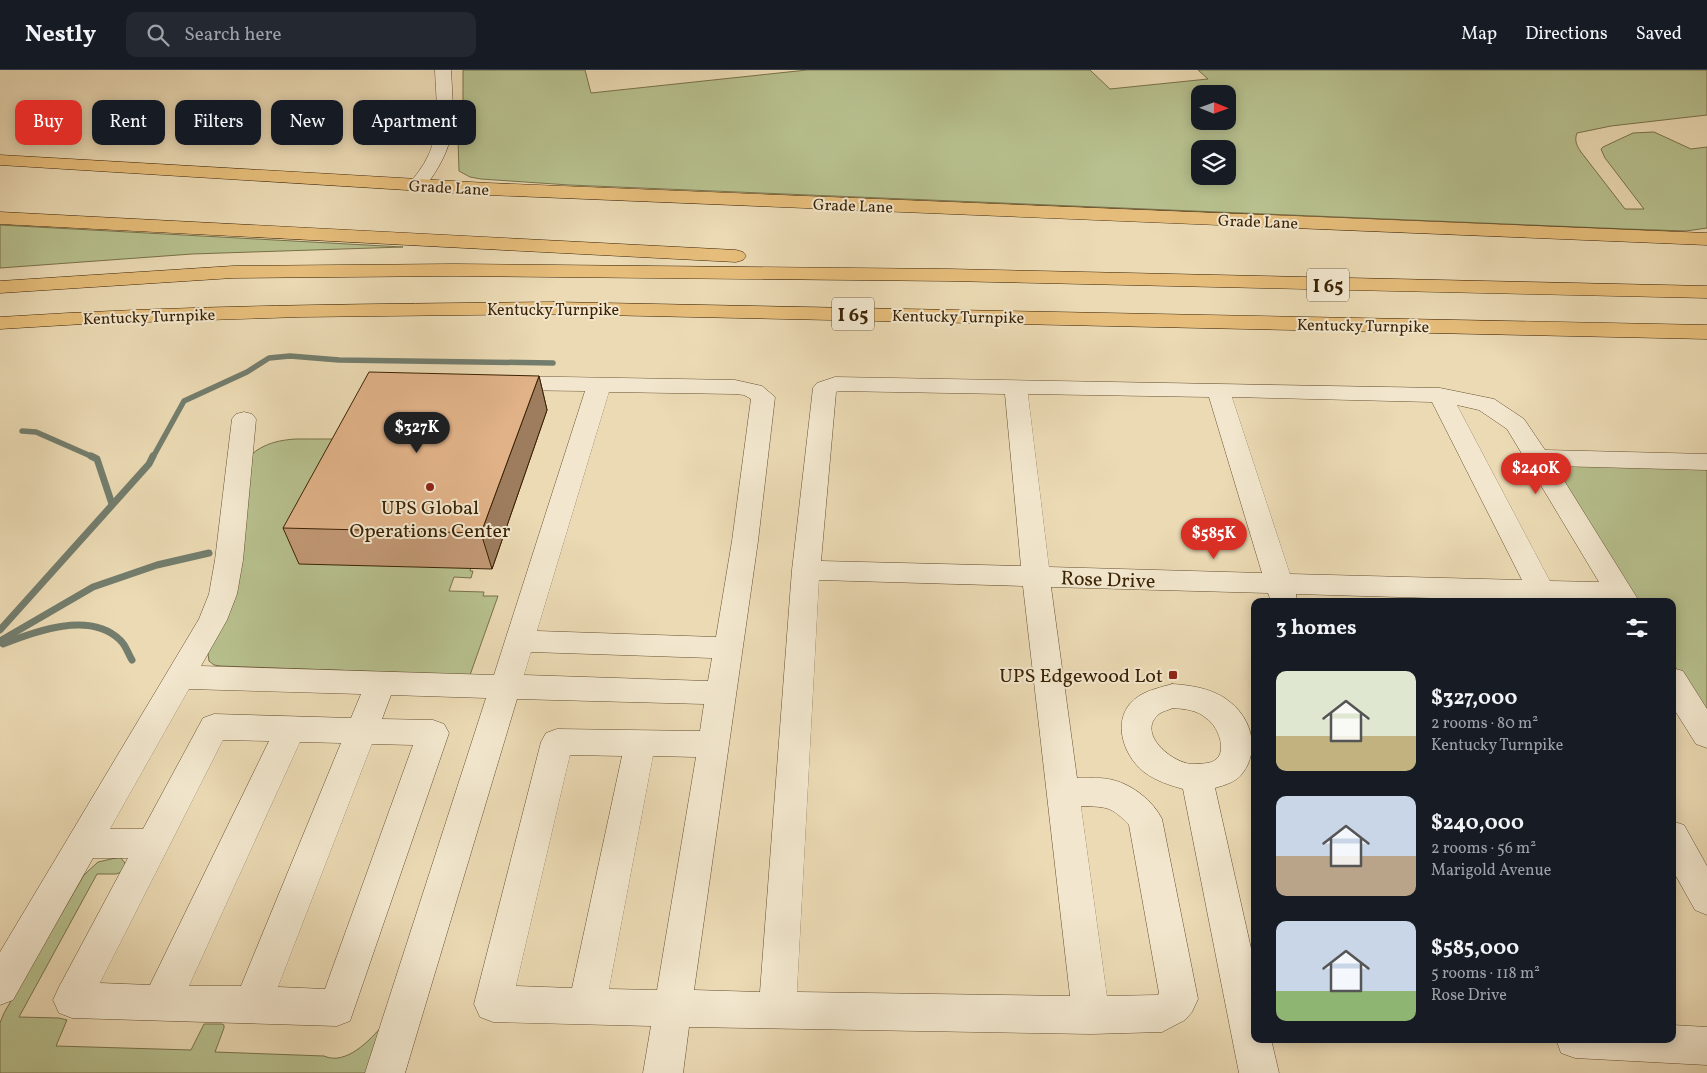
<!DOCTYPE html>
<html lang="en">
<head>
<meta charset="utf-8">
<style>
  body { margin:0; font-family:Vollkorn,serif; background:#242831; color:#f1f3f6; height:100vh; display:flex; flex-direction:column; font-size:19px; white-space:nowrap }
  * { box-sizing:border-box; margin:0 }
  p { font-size:16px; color:#9ea1a6 }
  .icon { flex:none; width:28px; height:28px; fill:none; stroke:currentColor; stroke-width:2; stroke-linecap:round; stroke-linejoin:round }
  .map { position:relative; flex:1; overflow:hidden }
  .panel { position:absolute; left:1251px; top:528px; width:425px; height:445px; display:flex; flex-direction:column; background:#171b24; border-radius:10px; box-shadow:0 2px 12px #0003 }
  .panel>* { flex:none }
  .guide { position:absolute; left:15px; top:30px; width:475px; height:45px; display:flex; gap:10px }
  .needle { width:32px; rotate:91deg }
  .buttons { position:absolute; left:1191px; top:15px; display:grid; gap:10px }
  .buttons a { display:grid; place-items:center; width:45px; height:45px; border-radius:10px; background:#171b24; box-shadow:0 2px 12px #0003; font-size:25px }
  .price { position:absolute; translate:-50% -42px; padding:0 11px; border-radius:18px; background:#d93025; color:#fff; font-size:16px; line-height:32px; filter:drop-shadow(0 1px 2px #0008) }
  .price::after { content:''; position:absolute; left:50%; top:30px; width:15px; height:11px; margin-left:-8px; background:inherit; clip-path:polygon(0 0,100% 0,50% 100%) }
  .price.active { background:#222; color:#fff }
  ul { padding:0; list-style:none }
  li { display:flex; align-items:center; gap:15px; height:125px; padding:0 25px }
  li span { display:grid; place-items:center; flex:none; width:140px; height:100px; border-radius:10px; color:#555 }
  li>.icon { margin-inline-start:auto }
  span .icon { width:60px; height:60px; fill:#fffc; stroke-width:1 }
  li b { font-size:21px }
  h2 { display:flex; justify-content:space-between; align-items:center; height:60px; padding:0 25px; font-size:21px }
  .pill { padding:0 18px; border-radius:10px; background:#171b24; box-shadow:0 2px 12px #0003; font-size:18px; line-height:45px }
  .pill.active { background:#d93025; color:#fff }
  header { display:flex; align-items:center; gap:30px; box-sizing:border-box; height:70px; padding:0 25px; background:#171b24; border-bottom:1px solid #363941 }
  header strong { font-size:24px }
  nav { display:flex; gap:28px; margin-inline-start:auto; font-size:18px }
  .search { width:350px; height:45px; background:#242831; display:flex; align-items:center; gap:12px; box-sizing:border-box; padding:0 18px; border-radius:10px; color:#9ea1a6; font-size:19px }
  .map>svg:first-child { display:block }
</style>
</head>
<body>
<header>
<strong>Nestly</strong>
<div class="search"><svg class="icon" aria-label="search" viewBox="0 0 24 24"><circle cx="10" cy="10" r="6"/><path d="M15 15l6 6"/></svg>Search here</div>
<nav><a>Map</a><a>Directions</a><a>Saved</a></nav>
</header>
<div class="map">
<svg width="1707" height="1003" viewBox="0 0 1707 1003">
  <rect width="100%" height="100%" fill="#ebdab4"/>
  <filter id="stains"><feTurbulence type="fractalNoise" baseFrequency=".004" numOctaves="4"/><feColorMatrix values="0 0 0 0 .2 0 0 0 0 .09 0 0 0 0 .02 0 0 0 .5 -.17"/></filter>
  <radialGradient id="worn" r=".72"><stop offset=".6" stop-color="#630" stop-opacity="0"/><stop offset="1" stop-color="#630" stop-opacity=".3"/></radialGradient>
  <g fill="#b7c08e" stroke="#797149" fill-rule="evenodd">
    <path d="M463 0H585L591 23 807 0H1090L1110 19 1208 9 1198 0H1707V45L1611 56 1577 63C1574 71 1577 76 1581 82L1625 139H1644L1605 88 1601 79 1603 77 1633 63 1654 62 1691 79 1707 77V158L1686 161 1627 159 569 115 481 109 470 107 459 101 458 69 463 56ZM1200 24H1228V51H1200ZM1200 79H1228V106H1200Z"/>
    <path d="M0 155 403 177 192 184 0 198Z"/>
    <path d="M296 369H355L471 498 470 501H473L471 508 454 507 449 521 484 522 483 526H498L470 605 221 596 214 595 209 591 208 584 252 384C265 373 280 370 296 369Z"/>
    <path d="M1562 394 1707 396V644L1692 625 1673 593 1672 531H1635L1555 399Z"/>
    <path d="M120 787 125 793 122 802 116 804H97L19 947 59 948 67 950 56 976 191 980 204 954H222L224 955V958L215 982 324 986C346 996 370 970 383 955L366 1003H0V953L4 943 84 805 98 792Z"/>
  </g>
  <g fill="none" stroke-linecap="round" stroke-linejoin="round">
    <g stroke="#737d6d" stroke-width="5.5">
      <path d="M22 361 36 362 93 387"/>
      <path d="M153 387 184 331 247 302 269 288 290 286 339 290 553 293"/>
    </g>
    <g stroke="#737d6d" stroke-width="7">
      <path d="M91 386 97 389 112 434"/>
      <path d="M0 560 149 394 153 386"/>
      <path d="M0 571 93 517 157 495 209 483"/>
      <path d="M3 574C36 561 90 541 120 570 126 575 128 584 132 590"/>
    </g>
    <g stroke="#675030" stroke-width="1">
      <g id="minor">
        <path d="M435 0H451C454 56 458 73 423 120L417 121 411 120 408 116C415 106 423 97 428 86 441 60 436 28 435 0Z"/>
        <path d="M503 306 735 310 762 316 775 327 758 471 694 920 760 922 792 500 813 318 817 313 835 307 1440 318 1494 329 1524 349 1545 380 1707 384V400L1555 396 1639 531H1533L1296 524 1297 531H1271L1268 523 1051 517 1077 708C1089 708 1102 707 1113 710 1133 715 1153 731 1162 749L1198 929 1192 942 1185 950 1162 962 1091 964 689 957 683 1003H643L651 956 493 952 480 947 474 934 541 672 546 663 557 659 700 661 704 634 517 629 405 1003H365L486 628 391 625 382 649 433 650 444 654 449 663 350 951 337 956 72 948 59 943 53 930 59 917 128 788H93L13 930 0 935V882L199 549 209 524 215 490 232 349 236 344 244 342 252 344 256 349 243 490 237 524 227 550 201 596 494 605 585 321 503 320 495 318 491 313 495 308ZM838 321 1005 324 1021 496 821 491 836 322ZM609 322 735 324 744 325 751 329 732 471 716 567 537 561ZM1028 324 1209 327 1262 503 1049 497ZM1232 327 1432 332 1522 510 1290 504ZM1457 335 1479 340 1507 359 1599 512 1550 511ZM819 510 1023 516 1070 926 797 922ZM531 582 712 588 708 611 524 605ZM189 619 361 624 351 648 214 644 203 648 143 759H110ZM223 670 269 671 150 915 100 913ZM300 672 341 673 241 916H189ZM372 674 413 675 325 919 278 917ZM570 685 622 686 572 918 516 916ZM653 686 696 687 657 920 609 919ZM1081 736C1107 737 1111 736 1129 755L1159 923 1158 925 1107 926Z"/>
        <path d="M1672 598 1683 601 1707 639V678L1696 674 1672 636Z"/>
        <path d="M1172 614C1191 615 1215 619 1230 632 1252 649 1260 681 1242 704 1236 712 1225 715 1215 718L1255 896V969H1271L1279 1003H1239L1183 719C1169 715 1156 711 1144 702 1121 684 1110 644 1139 626 1148 620 1162 617 1172 614ZM1173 638C1185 639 1197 640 1206 648 1220 657 1231 690 1207 693 1202 694 1196 694 1191 694 1171 692 1136 663 1159 644 1163 641 1169 640 1173 638Z"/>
        <path d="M1672 751 1684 755 1707 796V845L1695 840 1672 799Z"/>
        <path d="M1672 955 1707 957V995L1575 988 1561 983 1556 969H1672Z"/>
      </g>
    </g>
    <g stroke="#3b2204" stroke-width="1">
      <path id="major" d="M0 85 488 113 1707 163V175L488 125 0 95Z"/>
    </g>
    <g stroke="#3b2204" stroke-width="1">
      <g id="highway">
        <path d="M0 142 736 180 743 182 746 186 743 190 736 192 0 154Z"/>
        <path d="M454 194 949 199 1707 216V228L949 211 454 206 233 208 0 223V211L233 196Z"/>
        <path d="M554 232 1707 255V269L554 244 300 247 83 254 0 259V247C184 235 369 234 554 232Z"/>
      </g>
    </g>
    <use href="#minor" fill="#f2e7ce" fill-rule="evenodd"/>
    <use href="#major" fill="#e6bd7a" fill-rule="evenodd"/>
    <use href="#highway" fill="#e6bd7a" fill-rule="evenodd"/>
  </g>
  <path fill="#c29975" stroke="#3b2204" d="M539 306 547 340 492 499 299 494 283 458Z"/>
  <path fill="#9e7d5f" stroke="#3b2204" d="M539 306 547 340 492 499 481 463Z"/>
  <path fill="#e1b288" stroke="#3b2204" d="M369 302 539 306 481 463 283 458Z"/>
  <g fill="#8f2418" stroke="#f2e7ce" stroke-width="2">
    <circle cx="430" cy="417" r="5"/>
    <rect x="1168" y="600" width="10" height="10" rx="2.5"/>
  </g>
  <g text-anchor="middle" stroke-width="4" stroke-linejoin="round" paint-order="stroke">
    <g font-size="16" fill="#3b2204" stroke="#f2e7ce">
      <text transform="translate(449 117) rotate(3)" y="6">Grade Lane</text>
      <text transform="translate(853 135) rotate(2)" y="6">Grade Lane</text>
      <text transform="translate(1258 151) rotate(2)" y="6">Grade Lane</text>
      <text x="553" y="245">Kentucky Turnpike</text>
      <text transform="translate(149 246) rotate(-2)" y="6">Kentucky Turnpike</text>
      <text transform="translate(958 246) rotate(1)" y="6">Kentucky Turnpike</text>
      <text transform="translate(1363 255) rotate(1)" y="6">Kentucky Turnpike</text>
    </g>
    <g fill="#f2e7ce" stroke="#725d41" stroke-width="1">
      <rect x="1307" y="198.5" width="42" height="33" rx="4"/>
      <rect x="832" y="227.5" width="42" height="33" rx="4"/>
    </g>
    <g font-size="19" font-weight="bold" fill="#3b2204">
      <text x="1328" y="222">I 65</text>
      <text x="853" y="251">I 65</text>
    </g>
    <g font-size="20" fill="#3b2204" stroke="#f2e7ce">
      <text x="430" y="444">UPS Global<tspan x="430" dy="23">Operations Center</tspan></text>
      <text x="1163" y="612" text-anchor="end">UPS Edgewood Lot</text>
    </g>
    <g font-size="20" fill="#3b2204" stroke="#f2e7ce">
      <text transform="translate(1108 509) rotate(2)" y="7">Rose Drive</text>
    </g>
  </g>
  <rect width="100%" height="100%" filter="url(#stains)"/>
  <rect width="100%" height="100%" fill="url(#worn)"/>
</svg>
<div class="buttons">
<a><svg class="needle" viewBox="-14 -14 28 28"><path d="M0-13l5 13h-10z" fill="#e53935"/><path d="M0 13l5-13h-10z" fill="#9ea1a6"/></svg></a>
<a><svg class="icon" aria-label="layers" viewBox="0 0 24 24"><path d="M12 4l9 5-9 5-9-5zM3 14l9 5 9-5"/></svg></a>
</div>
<b class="price active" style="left:417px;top:384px">$327K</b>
<b class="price" style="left:1536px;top:425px">$240K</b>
<b class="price" style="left:1214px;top:490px">$585K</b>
<div class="guide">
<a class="pill active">Buy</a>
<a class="pill">Rent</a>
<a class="pill">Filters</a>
<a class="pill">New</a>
<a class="pill">Apartment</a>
</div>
<section class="panel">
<h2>3 homes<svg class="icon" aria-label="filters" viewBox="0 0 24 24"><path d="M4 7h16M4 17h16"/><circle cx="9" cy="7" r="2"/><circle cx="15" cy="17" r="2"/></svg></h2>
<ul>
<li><span style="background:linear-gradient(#dfe7d0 65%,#c2b280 0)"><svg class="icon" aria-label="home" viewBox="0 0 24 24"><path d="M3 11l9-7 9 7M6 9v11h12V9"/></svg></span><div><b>$327,000</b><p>2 rooms · 80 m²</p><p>Kentucky Turnpike</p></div></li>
<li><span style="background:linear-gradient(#c9d6e8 60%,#b9a48a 0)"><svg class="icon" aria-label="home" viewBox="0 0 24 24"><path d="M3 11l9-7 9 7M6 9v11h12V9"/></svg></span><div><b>$240,000</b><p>2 rooms · 56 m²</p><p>Marigold Avenue</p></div></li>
<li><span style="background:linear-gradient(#c9d6e8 70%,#8fb573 0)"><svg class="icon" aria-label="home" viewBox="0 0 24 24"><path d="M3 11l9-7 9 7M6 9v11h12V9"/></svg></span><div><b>$585,000</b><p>5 rooms · 118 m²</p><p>Rose Drive</p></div></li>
</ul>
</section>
</div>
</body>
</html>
